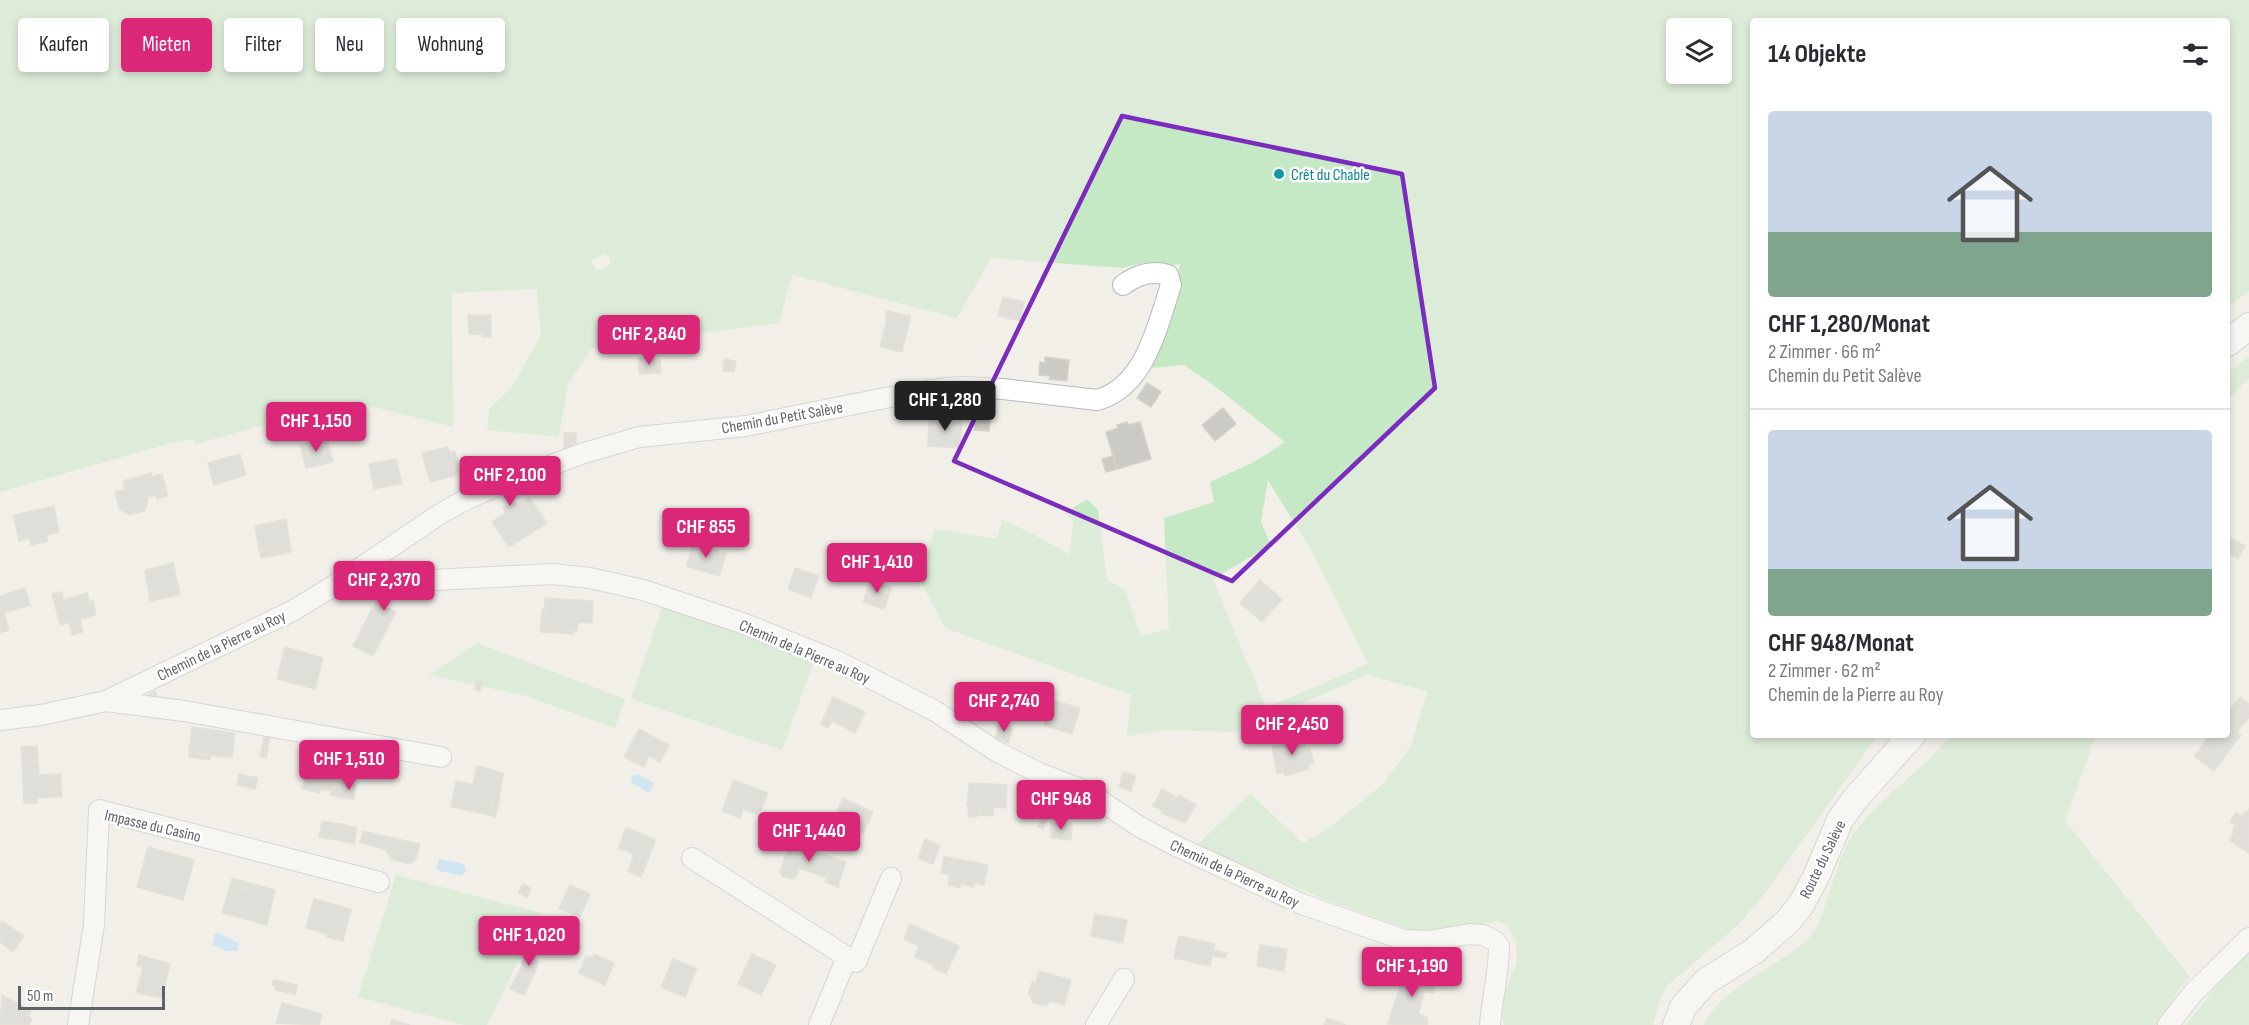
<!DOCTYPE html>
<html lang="de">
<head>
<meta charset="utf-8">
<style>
  body { margin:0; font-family:"Sofia Sans Condensed",sans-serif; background:#f7f7f7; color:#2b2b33; height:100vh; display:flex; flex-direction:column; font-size:22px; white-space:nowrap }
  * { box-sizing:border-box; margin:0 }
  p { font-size:20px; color:#7c7c81 }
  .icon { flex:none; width:33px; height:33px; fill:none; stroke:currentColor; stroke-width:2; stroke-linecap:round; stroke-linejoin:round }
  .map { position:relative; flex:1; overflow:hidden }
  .panel { position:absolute; left:1750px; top:18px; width:480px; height:720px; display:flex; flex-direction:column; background:#fff; border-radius:6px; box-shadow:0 3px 9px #0003 }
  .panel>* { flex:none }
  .guide { position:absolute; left:18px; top:18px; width:570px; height:54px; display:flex; gap:12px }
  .controls { position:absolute; left:1666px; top:18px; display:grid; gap:12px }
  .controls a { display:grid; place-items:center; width:66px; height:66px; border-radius:6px; background:#fff; box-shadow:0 3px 9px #0003; font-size:30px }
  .scale { position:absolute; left:18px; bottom:15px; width:147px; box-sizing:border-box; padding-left:6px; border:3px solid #5f6368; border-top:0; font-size:16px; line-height:21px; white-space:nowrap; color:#5f6368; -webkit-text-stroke:4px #fff; paint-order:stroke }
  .price { position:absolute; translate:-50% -51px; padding:0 14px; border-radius:6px; background:#db2777; color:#fff; font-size:20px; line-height:39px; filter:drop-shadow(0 2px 3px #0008) }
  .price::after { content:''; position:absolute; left:50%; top:36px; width:18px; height:14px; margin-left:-9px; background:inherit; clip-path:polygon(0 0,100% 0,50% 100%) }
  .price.current { background:#222; color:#fff }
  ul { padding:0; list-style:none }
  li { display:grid; align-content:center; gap:12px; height:318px; padding:0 18px }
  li+li { border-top:2px solid #e1e1e2 }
  li span { display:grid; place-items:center; height:186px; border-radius:6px; color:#555 }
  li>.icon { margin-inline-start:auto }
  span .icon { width:108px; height:108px; fill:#fffc; stroke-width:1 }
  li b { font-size:26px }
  h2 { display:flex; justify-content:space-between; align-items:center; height:72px; padding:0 18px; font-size:26px }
  .pill { padding:0 21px; border-radius:6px; background:#fff; box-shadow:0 3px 9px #0003; font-size:21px; line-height:54px }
  .pill.current { background:#db2777; color:#fff }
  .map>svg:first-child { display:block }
</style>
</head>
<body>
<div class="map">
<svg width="2249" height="1025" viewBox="0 0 2249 1025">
  <rect width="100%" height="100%" fill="#f1efe8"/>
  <g fill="#c5e8c5" fill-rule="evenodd">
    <path d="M0 0H2249V291L2228 307V21H1754V735H1878L1762 897 1737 926 1667 986 1659 1003 1653 1025H1504L1499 1006 1517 963 1516 940 1508 926 1498 921 1434 931 1416 932 1332 902 1196 846 1250 794 1303 843 1329 828 1382 785 1411 746 1427 691 1367 675 1235 732 1164 730 1127 736 1131 695 945 628 921 582 934 529 997 539 1002 520 1027 531 1069 554 1074 522 1065 513 1087 499 1098 510 1107 580 1125 590 1141 636 1169 629 1164 518 1214 502 1210 482 1254 462 1285 442 1216 387 1184 365 1152 368 1154 353 1174 298 1180 264 1165 266 1143 263 1122 268 991 258 957 318 792 275 779 323 592 348 568 384 559 437 487 430 489 409 512 387 541 335 537 289 452 293 453 427 350 401 196 444 194 439 167 444 0 492ZM1677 28H1722V74H1677ZM605 253 610 259V264L605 268 597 270 591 261ZM1268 480 1314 555 1368 664 1266 708 1213 579 1271 545 1261 522Z"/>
    <path d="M2249 357V379L2228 399V372Z"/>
    <path d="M663 604 727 625 814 661 782 750 631 699Z"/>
    <path d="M477 643 625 699 615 728 526 696 429 675Z"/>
    <path d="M1950 735H2096L2065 821 2190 977 2176 994 2158 1025H1704C1721 986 1779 968 1809 938 1827 919 1833 867 1849 841 1875 799 1921 774 1950 735Z"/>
    <path d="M396 875 541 913 487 1025H465L358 997Z"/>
    <path d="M2249 950V1025H2186L2227 972Z"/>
  </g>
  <g fill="#aadaff">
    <path d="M637 774 654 783 649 793 632 783 631 777Z"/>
    <path d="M439 859 464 864 466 872 461 876 436 870Z"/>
    <path d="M218 933 239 943 237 951H226L212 945 215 938 214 935Z"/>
  </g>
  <g fill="#cccac5" stroke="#d6d1c6" stroke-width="1.5">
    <path d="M1003 297 1024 302 1020 321 998 316Z"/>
    <path d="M887 311 911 316 902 352 880 347 887 319 885 318Z"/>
    <path d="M468 315H491V337H482V334H469Z"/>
    <path d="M649 357 650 360H660L661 373 639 374 638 358Z"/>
    <path d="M1045 357 1069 360 1067 381 1049 379 1050 376 1039 375 1040 362 1045 363Z"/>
    <path d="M724 359 736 361 734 372 723 371Z"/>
    <path d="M1147 383 1161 392 1151 407 1137 398Z"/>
    <path d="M1223 408 1236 424 1215 441 1202 425Z"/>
    <path d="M975 414 990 415 989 431 974 430Z"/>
    <path d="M929 417 962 419 960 448 928 446Z"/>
    <path d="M1127 422 1128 425 1140 422 1151 459 1117 469 1106 432 1118 428 1117 425Z"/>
    <rect x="564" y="433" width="12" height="17"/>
    <path d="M327 438 333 462 306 468 300 444Z"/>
    <path d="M448 447 449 452 455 451 461 474 430 482 422 453Z"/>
    <path d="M240 454 246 475 214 485 208 463Z"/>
    <path d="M1113 456 1117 469 1106 472 1102 459Z"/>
    <path d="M396 459 402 484 374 489 369 464Z"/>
    <path d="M151 473 152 477 162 474 168 496 157 499 156 495 147 497 148 503 144 511 129 515 119 509 115 492 125 490 123 481Z"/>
    <path d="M529 497 547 523 509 547 492 522Z"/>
    <path d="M513 501 517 506 506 513 503 508Z"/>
    <path d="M54 506 59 532 46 535 48 541 31 545 30 538 19 541 14 515Z"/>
    <path d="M286 519 290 546 259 550 255 526Z"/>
    <path d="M2228 537 2245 546 2238 559 2228 553Z"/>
    <path d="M694 542 726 554 719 576 686 566Z"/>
    <path d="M290 546 291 552 261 558 259 550Z"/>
    <path d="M173 563 179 589 149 595 145 570Z"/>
    <path d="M795 568 819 576 811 598 788 589Z"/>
    <path d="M871 579 892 587 884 609 863 602Z"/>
    <path d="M1260 580 1282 599 1262 622 1240 603Z"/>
    <path d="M25 588 30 605 4 613 9 630 0 633V596Z"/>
    <path d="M179 589 180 595 150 601 149 595Z"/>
    <path d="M62 592 64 600 87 593 89 602 93 601 96 615 80 619 83 632 72 635 69 622 60 625 52 594Z"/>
    <path d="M545 598 593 601 592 623 578 622 577 631 556 630V627L544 626Z"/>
    <path d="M376 602 396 612 391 621 371 611Z"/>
    <path d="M542 609H545L544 626 556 627V630L574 631V634L540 632Z"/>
    <path d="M371 611 391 621 373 656 353 646Z"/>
    <path d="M285 647 323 658 315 689 277 679Z"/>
    <path d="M477 681 482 682 480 691 475 690Z"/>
    <path d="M155 691 159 699 152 703 148 695Z"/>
    <path d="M833 697 865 712 855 733 824 717Z"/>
    <path d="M2240 697 2249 704V717L2237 732 2241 735 2214 771 2194 756 2210 735H2228V712Z"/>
    <path d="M1052 700 1080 708 1072 734 1046 726 1052 710 1049 709Z"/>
    <path d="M1049 709 1052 710 1046 726 1044 725Z"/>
    <path d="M824 717 832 721 828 728 821 724Z"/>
    <path d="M1000 723 1013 729 1008 743 995 737Z"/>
    <path d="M192 727 235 733 232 758 189 752Z"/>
    <path d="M639 729 669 745 660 762 649 756 644 767 624 757Z"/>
    <path d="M1292 735 1293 739 1303 736 1307 750 1310 749 1314 763 1308 765 1309 769 1285 776 1284 772 1277 774 1272 746 1285 742 1284 737Z"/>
    <path d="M264 736 270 738 266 758 260 756Z"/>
    <path d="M311 745 355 755 350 783 345 782 343 798 330 795 331 791 321 789 320 793 302 789Z"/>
    <path d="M37 746 38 761 22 762 21 747Z"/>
    <path d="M189 752 210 755V760L189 757Z"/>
    <path d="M38 761 39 775 61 774V784L56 785 57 797 37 798V803H24L22 762Z"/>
    <path d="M477 766 482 767 479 784H482L480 789 472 787Z"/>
    <path d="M482 767 503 773 499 801 493 800 490 815 451 807 456 781 472 784V787L480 789 482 784H479Z"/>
    <path d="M1123 772 1136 776 1131 791 1119 787Z"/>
    <path d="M239 774 258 778 255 789 237 785Z"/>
    <path d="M734 780 768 793 759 815 743 809 740 818 722 811Z"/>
    <path d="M345 782 356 784 354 799 343 798Z"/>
    <path d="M969 783 1007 785 1006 808 994 807 991 810H983L979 806 978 816 970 818 968 815 969 806H967Z"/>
    <path d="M61 784 62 797H57L56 785Z"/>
    <path d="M1162 789 1176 797 1180 795 1196 805 1185 823 1161 813 1163 811 1153 806Z"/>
    <path d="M843 798 873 812 863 834 833 820Z"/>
    <path d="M493 800 499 801 495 817 490 815Z"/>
    <path d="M980 806 983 810H991L994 807 993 816 979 815Z"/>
    <path d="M2249 809V853L2229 840 2234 832 2232 830 2235 825 2230 822 2236 812 2241 816Z"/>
    <path d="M1044 813 1049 815 1043 829 1038 827Z"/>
    <path d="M322 821 341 824 337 840 319 837Z"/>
    <path d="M1051 823 1072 824 1071 840 1051 838Z"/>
    <path d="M341 824 357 828 354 844 337 840Z"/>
    <path d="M626 828 632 830 624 850 618 849Z"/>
    <path d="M632 830 656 840 641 877 628 871 634 855 624 850Z"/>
    <path d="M363 831 420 844 416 859 410 864 391 859 385 849 360 843Z"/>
    <path d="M925 839 940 846 933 864 918 858Z"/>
    <path d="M790 843 846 862 842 873 830 869 827 878 799 868 796 878 792 879 782 876 780 872Z"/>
    <path d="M148 847 194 860 183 900 137 887Z"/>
    <path d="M944 856 953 858 950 875 941 873Z"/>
    <path d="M953 858 988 865 984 885 974 883V887L961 884 960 888 948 885Z"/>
    <path d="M830 869 842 873 838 887 825 882Z"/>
    <path d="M232 878 249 883 247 890 230 885Z"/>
    <path d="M249 883 275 890 267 925 222 913 230 885 247 890Z"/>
    <path d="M523 884 531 888 527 897 518 893Z"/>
    <path d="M570 885 590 894 580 917 559 908Z"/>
    <path d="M314 899 351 909 343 941 326 937 327 934 306 928Z"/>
    <path d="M1095 914 1127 920 1123 943 1091 936Z"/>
    <path d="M2 921 24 936 13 952 0 942V924Z"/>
    <path d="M910 924 959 946 946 974 933 968 934 965 915 957 919 946 904 939Z"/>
    <path d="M1179 936 1215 944 1210 966 1174 958Z"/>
    <path d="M1260 945 1287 949 1284 971 1257 966Z"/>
    <path d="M1214 950 1227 953 1225 958 1212 956Z"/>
    <path d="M526 954 539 961 532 979 518 973Z"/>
    <path d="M594 954 614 963 605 985 579 973 586 956 593 958Z"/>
    <path d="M752 954 776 965 761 995 738 984Z"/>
    <path d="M139 955 170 964 162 998 136 993 143 967 137 965Z"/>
    <path d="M673 959 697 968 685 997 661 987Z"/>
    <path d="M1406 967 1437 978 1433 993 1425 991 1418 1014 1426 1017 1428 1021 1427 1025 1388 1024Z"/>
    <path d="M1039 971 1071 980 1064 1005 1051 1001 1046 1006 1033 1003 1031 999Z"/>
    <path d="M518 973 532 979 524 995 510 989Z"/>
    <path d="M274 980 297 985 295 994 275 990 276 986 272 985Z"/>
    <path d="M1032 982 1035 983 1032 996 1028 995Z"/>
    <path d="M2 995 31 1010 29 1017 32 1019 29 1025H0Z"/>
    <path d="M282 1003 322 1014 319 1025 276 1023Z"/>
    <path d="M1327 1018 1346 1025H1324Z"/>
    <path d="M392 1020 410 1025H390Z"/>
  </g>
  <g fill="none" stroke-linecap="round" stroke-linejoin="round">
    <g stroke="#b5b8bc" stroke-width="22">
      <g id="minor">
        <path d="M335 585 440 514 463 501 499 485 581 454 639 437 746 426 885 398 945 388 967 387 1003 389 1097 400C1145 387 1157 327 1171 285L1168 275C1152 270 1136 275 1123 285"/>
        <path d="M106 701 184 711 441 757"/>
        <path d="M0 720 41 715 106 701 294 610 335 585 552 574 590 578 643 590 745 624 837 661 935 711 996 751 1039 773 1086 791 1140 827 1176 846 1302 904 1404 940 1429 941 1470 934 1483 935 1495 941 1499 946C1499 973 1492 998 1490 1025"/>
        <path d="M692 858 847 957"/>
        <path d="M78 1025 94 925 99 810 379 882"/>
        <path d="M819 1025 847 957 856 962 891 878"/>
        <path d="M1096 1025 1124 979"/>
        <path d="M2168 1025 2194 992 2249 938"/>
      </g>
    </g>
    <g stroke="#b5b8bc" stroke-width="28">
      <g id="tertiary">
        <path d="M2228 343 2249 326"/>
        <path d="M1676 1025 1683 1007 1705 982 1754 951 1787 922 1800 906 1815 879 1840 820 1855 799 1912 735"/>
      </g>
    </g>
    <use href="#minor" stroke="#fff" stroke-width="20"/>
    <use href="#tertiary" stroke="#fff" stroke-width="26"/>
  </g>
  <path d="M0 0H2249V1025H0ZM1122 116 1402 174 1435 388 1232 581 954 461Z" fill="#f1efe8" fill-opacity=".55" fill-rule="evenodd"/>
  <path fill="none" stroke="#7b2cbf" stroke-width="4.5" stroke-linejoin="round" d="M1122 116 1402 174 1435 388 1232 581 954 461Z"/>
  <circle fill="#0f9aa8" stroke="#fff" stroke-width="2" cx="1279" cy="174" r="6"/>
  <g text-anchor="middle" stroke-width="5" stroke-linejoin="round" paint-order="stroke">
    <g font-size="16" fill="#0d838f" stroke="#fff" text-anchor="start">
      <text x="1291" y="180">Crêt du Chable</text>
    </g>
    <g font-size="16" fill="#5f6368" stroke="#fff">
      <text transform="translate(782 417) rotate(-10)" y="6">Chemin du Petit Salève</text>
      <text transform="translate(221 645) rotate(-26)" y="6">Chemin de la Pierre au Roy</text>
      <text transform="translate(805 651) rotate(23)" y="6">Chemin de la Pierre au Roy</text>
      <text transform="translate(153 825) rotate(13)" y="6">Impasse du Casino</text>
      <text transform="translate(1822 859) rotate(-64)" y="6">Route du Salève</text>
      <text transform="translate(1235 873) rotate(25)" y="6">Chemin de la Pierre au Roy</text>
    </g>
  </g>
</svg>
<div class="controls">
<a><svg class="icon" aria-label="layers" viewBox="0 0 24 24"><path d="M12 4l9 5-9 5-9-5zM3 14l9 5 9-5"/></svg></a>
</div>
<div class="scale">50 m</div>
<b class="price" style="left:649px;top:366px">CHF 2,840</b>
<b class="price current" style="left:945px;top:432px">CHF 1,280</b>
<b class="price" style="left:316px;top:453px">CHF 1,150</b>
<b class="price" style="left:510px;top:507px">CHF 2,100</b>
<b class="price" style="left:706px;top:559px">CHF 855</b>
<b class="price" style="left:877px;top:594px">CHF 1,410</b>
<b class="price" style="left:384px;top:612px">CHF 2,370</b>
<b class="price" style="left:1004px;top:733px">CHF 2,740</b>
<b class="price" style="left:1292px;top:756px">CHF 2,450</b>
<b class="price" style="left:349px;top:791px">CHF 1,510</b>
<b class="price" style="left:1061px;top:831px">CHF 948</b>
<b class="price" style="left:809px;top:863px">CHF 1,440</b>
<b class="price" style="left:529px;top:967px">CHF 1,020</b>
<b class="price" style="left:1412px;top:998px">CHF 1,190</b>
<div class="guide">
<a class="pill">Kaufen</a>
<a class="pill current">Mieten</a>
<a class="pill">Filter</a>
<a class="pill">Neu</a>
<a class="pill">Wohnung</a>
</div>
<section class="panel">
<h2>14 Objekte<svg class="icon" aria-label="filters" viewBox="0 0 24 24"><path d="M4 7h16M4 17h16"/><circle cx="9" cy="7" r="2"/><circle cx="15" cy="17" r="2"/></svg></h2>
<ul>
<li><span style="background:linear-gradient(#c9d6e8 65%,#7fa58c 0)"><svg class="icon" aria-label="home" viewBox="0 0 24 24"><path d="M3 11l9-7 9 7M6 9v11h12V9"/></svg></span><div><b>CHF 1,280/Monat</b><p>2 Zimmer · 66 m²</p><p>Chemin du Petit Salève</p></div></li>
<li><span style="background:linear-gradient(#c9d6e8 75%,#7fa58c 0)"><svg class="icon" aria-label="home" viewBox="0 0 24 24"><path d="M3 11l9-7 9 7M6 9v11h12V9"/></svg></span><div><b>CHF 948/Monat</b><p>2 Zimmer · 62 m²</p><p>Chemin de la Pierre au Roy</p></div></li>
</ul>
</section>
</div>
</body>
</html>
